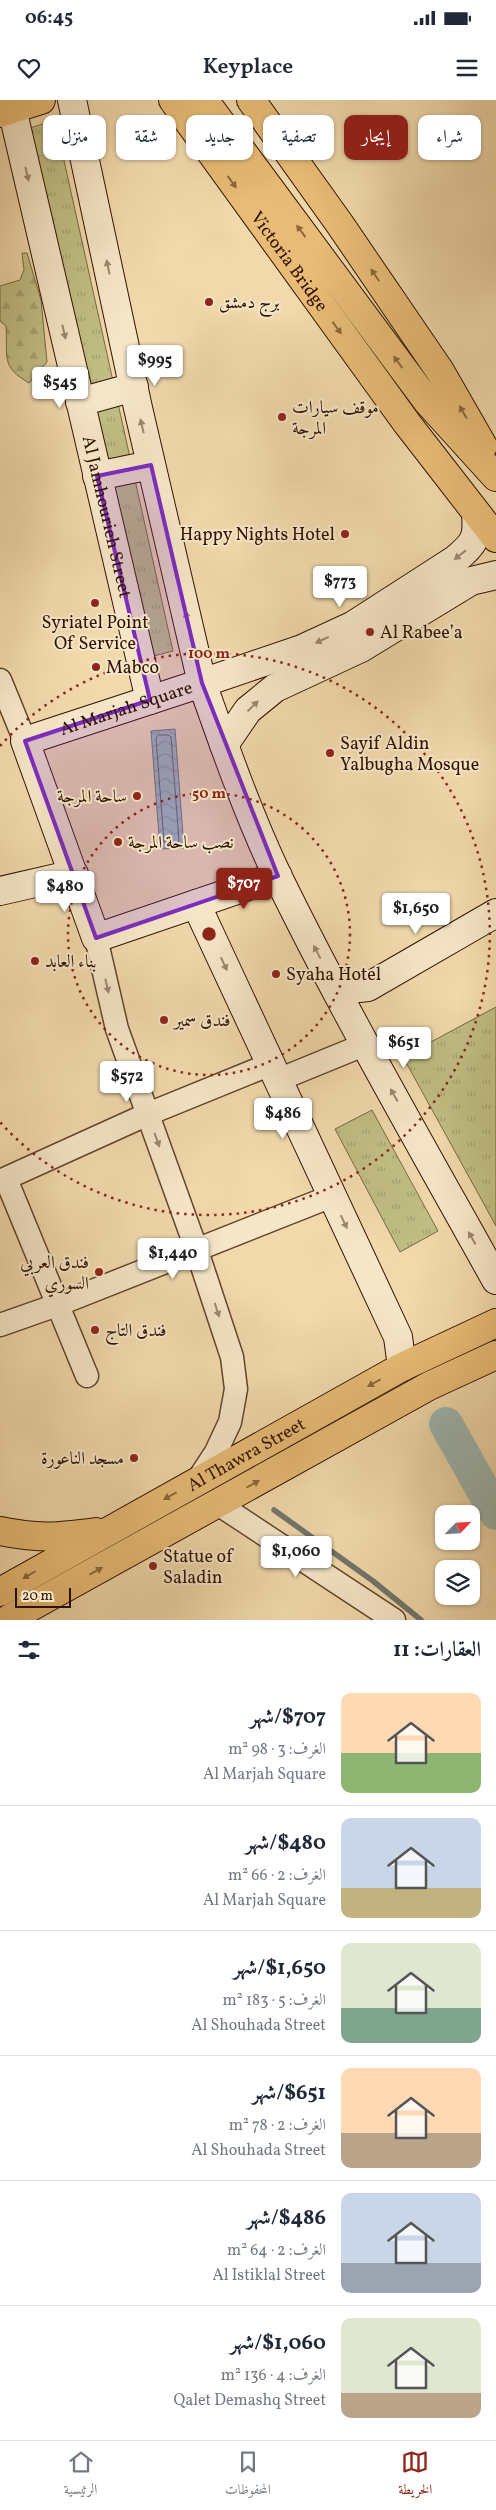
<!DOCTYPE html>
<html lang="ar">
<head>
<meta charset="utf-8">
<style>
  body { margin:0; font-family:Vollkorn,Amiri,serif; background:#f2f2f3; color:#1f2937; direction:rtl; height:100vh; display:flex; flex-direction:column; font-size:19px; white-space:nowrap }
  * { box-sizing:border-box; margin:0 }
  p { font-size:16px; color:#747a83 }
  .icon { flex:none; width:28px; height:28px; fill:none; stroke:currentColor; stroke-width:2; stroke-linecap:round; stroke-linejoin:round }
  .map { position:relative; height:1520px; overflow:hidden; direction:ltr }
  .side { display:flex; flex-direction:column; background:#fff; flex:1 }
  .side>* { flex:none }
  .guide { position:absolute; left:15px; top:15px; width:466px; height:45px; direction:rtl; display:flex; gap:10px }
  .needle { width:32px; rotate:65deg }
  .fabs { position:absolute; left:435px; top:1405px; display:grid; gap:10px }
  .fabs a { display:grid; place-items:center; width:45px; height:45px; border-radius:10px; background:#fff; box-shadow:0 1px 4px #0004; font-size:25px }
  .scale { position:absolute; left:15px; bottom:12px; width:56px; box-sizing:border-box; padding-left:5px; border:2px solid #311201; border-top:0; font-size:14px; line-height:18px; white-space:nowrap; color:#311201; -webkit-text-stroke:4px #f6e6c8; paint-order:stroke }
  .price { position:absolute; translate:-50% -42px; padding:0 11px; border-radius:5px; background:#fff; color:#222; font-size:16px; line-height:32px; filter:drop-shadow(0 1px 2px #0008) }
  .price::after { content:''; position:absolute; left:50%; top:30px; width:15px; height:11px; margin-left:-8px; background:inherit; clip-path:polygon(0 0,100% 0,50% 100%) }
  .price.active { background:#8f2418; color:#fff }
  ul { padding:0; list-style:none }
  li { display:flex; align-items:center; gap:15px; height:125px; padding:0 15px }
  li+li { border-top:1px solid #e0e1e3 }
  li span { display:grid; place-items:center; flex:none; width:140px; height:100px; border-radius:10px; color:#555 }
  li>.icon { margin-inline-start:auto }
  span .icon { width:60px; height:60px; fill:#fffc; stroke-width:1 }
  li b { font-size:21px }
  h2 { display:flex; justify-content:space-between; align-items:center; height:60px; padding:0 15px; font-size:21px }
  .chip { padding:0 18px; border-radius:10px; background:#fff; box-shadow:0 1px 4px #0004; font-size:18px; line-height:45px }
  .chip.active { background:#8f2418; color:#fff }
  .status { display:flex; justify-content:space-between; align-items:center; height:35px; padding:0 25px; background:#fff; direction:ltr }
  .status svg { height:14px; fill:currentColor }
  header { display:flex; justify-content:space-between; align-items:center; height:65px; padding:0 15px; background:#fff; font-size:22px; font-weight:600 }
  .tab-bar { display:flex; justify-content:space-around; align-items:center; height:70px; border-top:1px solid #e0e1e3; background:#fff; font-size:14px; color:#747a83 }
  .tab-bar a { display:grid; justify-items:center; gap:2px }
  .tab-bar .active { color:#8f2418 }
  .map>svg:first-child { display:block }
</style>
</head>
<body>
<div class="status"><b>06:45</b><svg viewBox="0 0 49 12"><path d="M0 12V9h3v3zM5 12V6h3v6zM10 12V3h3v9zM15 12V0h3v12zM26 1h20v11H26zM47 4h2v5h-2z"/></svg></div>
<header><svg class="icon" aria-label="menu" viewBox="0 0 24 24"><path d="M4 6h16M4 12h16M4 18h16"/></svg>Keyplace<svg class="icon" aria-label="heart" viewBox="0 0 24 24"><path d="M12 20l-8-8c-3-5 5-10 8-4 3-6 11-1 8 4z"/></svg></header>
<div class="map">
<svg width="496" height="1520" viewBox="0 0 496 1520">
  <defs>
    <pattern id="forest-firs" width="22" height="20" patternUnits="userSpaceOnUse" patternTransform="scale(1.25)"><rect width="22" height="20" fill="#c0be84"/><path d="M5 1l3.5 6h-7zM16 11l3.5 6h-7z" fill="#a5a270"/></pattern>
    <pattern id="park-tufts" width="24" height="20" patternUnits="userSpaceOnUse" patternTransform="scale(1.25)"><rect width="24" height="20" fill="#c0be84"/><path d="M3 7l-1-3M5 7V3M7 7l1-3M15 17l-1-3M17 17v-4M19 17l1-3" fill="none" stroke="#a5a270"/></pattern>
    <pattern id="water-waves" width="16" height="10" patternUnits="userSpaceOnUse" patternTransform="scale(1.25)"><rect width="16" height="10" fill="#9eb8b3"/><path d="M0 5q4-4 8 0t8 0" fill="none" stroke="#899d98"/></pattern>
  </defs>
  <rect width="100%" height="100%" fill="#f1d9ab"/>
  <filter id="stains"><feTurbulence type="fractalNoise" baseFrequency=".004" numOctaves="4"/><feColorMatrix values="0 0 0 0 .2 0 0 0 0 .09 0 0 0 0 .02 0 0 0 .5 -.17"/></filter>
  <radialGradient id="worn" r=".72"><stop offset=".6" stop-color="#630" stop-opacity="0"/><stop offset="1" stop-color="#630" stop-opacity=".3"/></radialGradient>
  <path fill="url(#forest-firs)" stroke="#786842" d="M22 153H27L41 200 47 262 29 283C0 266 8 257 6 226L0 221V186L20 180 24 170Z"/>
  <g fill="url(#park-tufts)" stroke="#786842">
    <path d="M55 20 173 551 150 557 30 28Z"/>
    <path d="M496 907V1126L403 957Z"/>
    <path d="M372 1010 438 1131 400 1152 335 1029Z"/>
  </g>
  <path fill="url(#water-waves)" stroke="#72766c" d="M175 629 184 748 160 749 151 631Z"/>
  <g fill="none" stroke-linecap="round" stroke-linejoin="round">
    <path stroke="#68655a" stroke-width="1" d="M159 635H169L171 637 179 741 176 743 166 744 164 742 156 638Z"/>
    <path stroke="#72766c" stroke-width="5.5" d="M274 1410 373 1481 421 1520"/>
    <path stroke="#9eb8b3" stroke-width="34" d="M446 1324 496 1413"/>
    <g stroke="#61442c" stroke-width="25">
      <g id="street">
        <path d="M0 580 25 641"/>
        <path d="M96 838 117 929 197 1151 232 1257 236 1289 230 1322 216 1352 197 1381"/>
        <path d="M278 980 366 944"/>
        <path d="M6 1079 87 1276"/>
        <path d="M0 1081 148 1014 271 964"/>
        <path d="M0 1225 57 1205 332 1096"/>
        <path d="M218 1404 394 1520"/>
      </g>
    </g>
    <g stroke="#311201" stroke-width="30">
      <g id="secondary">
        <path id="s1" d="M10 0 150 600"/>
        <path d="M72 0 138 308 202 583 302 549 352 526 456 459C475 443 478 438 476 413"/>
        <path d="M80 302 134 287"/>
        <path d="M97 376 151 365"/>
        <path d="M224 645 248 610 275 588 361 548 471 481 496 475"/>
        <path id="s2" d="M278 776 96 838 25 641 202 583C225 648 248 714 278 777 345 914 422 1047 496 1180"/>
        <path d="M0 791 74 774"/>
        <path d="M196 804 398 1237 402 1267"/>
        <path d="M333 881 350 889 368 887 496 813"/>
      </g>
    </g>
    <g stroke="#311201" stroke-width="30">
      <path id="primary" d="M0 13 41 0"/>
    </g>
    <g stroke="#311201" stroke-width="30">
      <g id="highway">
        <path id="s3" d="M173 0 406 322 496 438"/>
        <path d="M204 0 427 301 496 377"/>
        <path d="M251 0 339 123 440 271 483 346"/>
        <path d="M0 1431C37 1439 59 1437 96 1432"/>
        <path id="s4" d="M0 1492 402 1267 496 1223"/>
        <path d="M7 1520 429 1286 496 1255"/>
      </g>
    </g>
    <use href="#street" stroke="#f6e6c8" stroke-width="22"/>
    <use href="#secondary" stroke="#f6e6c8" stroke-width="28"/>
    <use href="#primary" stroke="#e8bc76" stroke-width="28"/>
    <use href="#highway" stroke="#e8bc76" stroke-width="28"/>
  </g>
  <defs><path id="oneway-solid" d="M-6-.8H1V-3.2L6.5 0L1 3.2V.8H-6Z" transform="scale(1.25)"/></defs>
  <g fill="#9d876e">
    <use href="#oneway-solid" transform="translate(27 74) rotate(77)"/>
    <use href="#oneway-solid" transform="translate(108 167) rotate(-102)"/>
    <use href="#oneway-solid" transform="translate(64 232) rotate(77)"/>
    <use href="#oneway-solid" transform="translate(142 326) rotate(-103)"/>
    <use href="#oneway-solid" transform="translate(460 455) rotate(142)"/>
    <use href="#oneway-solid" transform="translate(187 518) rotate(-103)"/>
    <use href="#oneway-solid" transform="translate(322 540) rotate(155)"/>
    <use href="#oneway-solid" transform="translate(253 606) rotate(-44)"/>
    <use href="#oneway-solid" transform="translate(317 852) rotate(-118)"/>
    <use href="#oneway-solid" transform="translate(224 864) rotate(65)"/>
    <use href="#oneway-solid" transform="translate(107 886) rotate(77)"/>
    <use href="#oneway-solid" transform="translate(394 995) rotate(-119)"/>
    <use href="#oneway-solid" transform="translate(157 1040) rotate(70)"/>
    <use href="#oneway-solid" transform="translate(344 1122) rotate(65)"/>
    <use href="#oneway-solid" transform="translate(472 1138) rotate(-119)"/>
    <use href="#oneway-solid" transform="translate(217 1210) rotate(72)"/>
  </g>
  <g fill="#8c673c">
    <use href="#oneway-solid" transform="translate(232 82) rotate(54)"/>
    <use href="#oneway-solid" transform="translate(301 131) rotate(-126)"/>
    <use href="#oneway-solid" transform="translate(375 175) rotate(-124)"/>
    <use href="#oneway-solid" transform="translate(337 228) rotate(54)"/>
    <use href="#oneway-solid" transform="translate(398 262) rotate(-126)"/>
    <use href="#oneway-solid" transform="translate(463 312) rotate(-120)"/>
    <use href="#oneway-solid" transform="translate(374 1283) rotate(151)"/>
    <use href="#oneway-solid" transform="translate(253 1384) rotate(-29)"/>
    <use href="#oneway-solid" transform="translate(170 1396) rotate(151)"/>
    <use href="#oneway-solid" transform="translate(96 1471) rotate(-29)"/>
    <use href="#oneway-solid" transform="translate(29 1475) rotate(150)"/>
  </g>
  <path fill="#7b2cbf" fill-opacity="0.2" stroke="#7b2cbf" stroke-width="4" stroke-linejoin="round" d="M151 365 202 583 278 776 96 838 25 641 150 600 97 376Z"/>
  <g fill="none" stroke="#8f2418" stroke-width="2.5" stroke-dasharray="2.5 5">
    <circle cx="209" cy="834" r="141"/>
    <path d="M0 646A281 281 0 1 1 0 1022"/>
  </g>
  <g fill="#8f2418" stroke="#f6e6c8" stroke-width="2">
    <circle cx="209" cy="202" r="5"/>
    <circle cx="282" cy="317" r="5"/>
    <circle cx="345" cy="434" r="5"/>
    <circle cx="95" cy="503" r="5"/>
    <circle cx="370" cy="532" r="5"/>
    <circle cx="96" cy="567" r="5"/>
    <circle cx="330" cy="653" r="5"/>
    <circle cx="137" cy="696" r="5"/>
    <circle cx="118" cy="742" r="5"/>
    <circle cx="35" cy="861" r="5"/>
    <circle cx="276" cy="874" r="5"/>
    <circle cx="164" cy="920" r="5"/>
    <circle cx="99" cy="1172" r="5"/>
    <circle cx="95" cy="1230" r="5"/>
    <circle cx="134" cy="1358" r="5"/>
    <circle cx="153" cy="1466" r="5"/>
  </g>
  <g text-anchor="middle" stroke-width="4" stroke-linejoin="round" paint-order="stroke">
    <g font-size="18" fill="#311201" stroke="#f6e6c8">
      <text dy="6" stroke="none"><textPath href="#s3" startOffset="199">Victoria Bridge</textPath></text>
      <text dy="6" stroke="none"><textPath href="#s1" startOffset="428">Al Jamhourieh Street</textPath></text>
      <text dy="6" stroke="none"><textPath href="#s2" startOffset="508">Al Marjah Square</textPath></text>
      <text dy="6" stroke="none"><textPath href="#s4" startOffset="282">Al Thawra Street</textPath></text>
    </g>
    <g font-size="18" fill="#311201" stroke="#f6e6c8" text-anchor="start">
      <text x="219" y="208">برج دمشق</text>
      <text x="292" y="313">موقف سيارات<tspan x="292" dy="21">المرجة</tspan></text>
      <text x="335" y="440" text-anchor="end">Happy Nights Hotel</text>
      <text x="95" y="528" text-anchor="middle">Syriatel Point<tspan x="95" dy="21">Of Service</tspan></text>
      <text x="380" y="538">Al Rabee’a</text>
      <text x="106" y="573">Mabco</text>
      <text x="340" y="649">Sayif Aldin<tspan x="340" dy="21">Yalbugha Mosque</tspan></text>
      <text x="127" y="702" text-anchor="end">ساحة المرجة</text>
      <text x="128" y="748">نصب ساحة المرجة</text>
      <text x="45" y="867">بناء العابد</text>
      <text x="286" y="880">Syaha Hotel</text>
      <text x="174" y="926">فندق سمير</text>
      <text x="89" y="1168" text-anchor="end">فندق العربي<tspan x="89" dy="21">السوري</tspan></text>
      <text x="105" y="1236">فندق التاج</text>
      <text x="124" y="1364" text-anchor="end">مسجد الناعورة</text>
      <text x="163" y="1462">Statue of<tspan x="163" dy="21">Saladin</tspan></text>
    </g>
  </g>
  <circle cx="209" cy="834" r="8" fill="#8f2418" stroke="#f6e6c8" stroke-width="2.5"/>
  <g font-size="15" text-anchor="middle" font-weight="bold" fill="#8f2418" stroke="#f6e6c8" stroke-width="4" stroke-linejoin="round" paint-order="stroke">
    <text x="209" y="558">100 m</text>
    <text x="209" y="698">50 m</text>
  </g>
  <rect width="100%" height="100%" filter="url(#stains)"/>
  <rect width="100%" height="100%" fill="url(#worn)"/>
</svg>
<div class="fabs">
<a><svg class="needle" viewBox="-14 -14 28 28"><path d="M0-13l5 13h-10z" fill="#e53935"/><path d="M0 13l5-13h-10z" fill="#747a83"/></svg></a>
<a><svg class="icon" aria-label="layers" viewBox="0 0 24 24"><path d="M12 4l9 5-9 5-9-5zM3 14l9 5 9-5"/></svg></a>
</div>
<div class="scale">20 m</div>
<b class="price" style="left:155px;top:287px">$995</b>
<b class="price" style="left:60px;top:309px">$545</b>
<b class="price" style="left:340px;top:508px">$773</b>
<b class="price active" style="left:244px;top:810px">$707</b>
<b class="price" style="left:65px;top:813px">$480</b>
<b class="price" style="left:416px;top:835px">$1,650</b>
<b class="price" style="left:404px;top:969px">$651</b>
<b class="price" style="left:127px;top:1003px">$572</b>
<b class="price" style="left:283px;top:1040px">$486</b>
<b class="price" style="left:173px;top:1180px">$1,440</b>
<b class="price" style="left:296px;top:1478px">$1,060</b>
<div class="guide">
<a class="chip">شراء</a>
<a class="chip active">إيجار</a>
<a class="chip">تصفية</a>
<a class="chip">جديد</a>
<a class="chip">شقة</a>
<a class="chip">منزل</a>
</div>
</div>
<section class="side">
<h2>العقارات: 11<svg class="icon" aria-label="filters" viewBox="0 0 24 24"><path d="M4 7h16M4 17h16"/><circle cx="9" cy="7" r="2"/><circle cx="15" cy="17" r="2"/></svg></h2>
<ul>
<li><span style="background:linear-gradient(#ffd9b3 60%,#8fb573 0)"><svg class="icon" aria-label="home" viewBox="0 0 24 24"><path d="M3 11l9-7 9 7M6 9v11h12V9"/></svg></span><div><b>$707/شهر</b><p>الغرف: 3 · 98 m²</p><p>Al Marjah Square</p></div></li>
<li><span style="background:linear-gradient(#c9d6e8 70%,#c2b280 0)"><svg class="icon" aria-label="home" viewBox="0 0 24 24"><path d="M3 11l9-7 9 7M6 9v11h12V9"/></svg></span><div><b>$480/شهر</b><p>الغرف: 2 · 66 m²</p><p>Al Marjah Square</p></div></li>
<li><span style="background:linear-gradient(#dfe7d0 65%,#7fa58c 0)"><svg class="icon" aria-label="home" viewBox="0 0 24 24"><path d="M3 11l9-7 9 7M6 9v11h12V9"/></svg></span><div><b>$1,650/شهر</b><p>الغرف: 5 · 183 m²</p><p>Al Shouhada Street</p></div></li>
<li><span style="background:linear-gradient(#ffd9b3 65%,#b9a48a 0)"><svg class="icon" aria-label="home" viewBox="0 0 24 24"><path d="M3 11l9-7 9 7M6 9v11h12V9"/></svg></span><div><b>$651/شهر</b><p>الغرف: 2 · 78 m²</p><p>Al Shouhada Street</p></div></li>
<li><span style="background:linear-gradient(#c9d6e8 70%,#9aa5b1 0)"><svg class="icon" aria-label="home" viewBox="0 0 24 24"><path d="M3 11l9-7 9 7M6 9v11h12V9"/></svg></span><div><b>$486/شهر</b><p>الغرف: 2 · 64 m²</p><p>Al Istiklal Street</p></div></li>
<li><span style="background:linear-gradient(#dfe7d0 75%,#b9a48a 0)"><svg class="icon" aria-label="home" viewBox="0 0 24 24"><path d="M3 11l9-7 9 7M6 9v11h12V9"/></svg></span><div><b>$1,060/شهر</b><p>الغرف: 4 · 136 m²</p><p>Qalet Demashq Street</p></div></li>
</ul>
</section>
<nav class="tab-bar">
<a class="active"><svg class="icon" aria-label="map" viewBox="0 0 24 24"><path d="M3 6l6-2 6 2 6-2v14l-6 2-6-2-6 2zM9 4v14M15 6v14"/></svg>الخريطة</a>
<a><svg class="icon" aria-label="saved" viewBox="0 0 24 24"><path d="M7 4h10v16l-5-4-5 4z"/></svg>المحفوظات</a>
<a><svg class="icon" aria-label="home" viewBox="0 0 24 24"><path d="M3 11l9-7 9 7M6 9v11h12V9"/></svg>الرئيسية</a>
</nav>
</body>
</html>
